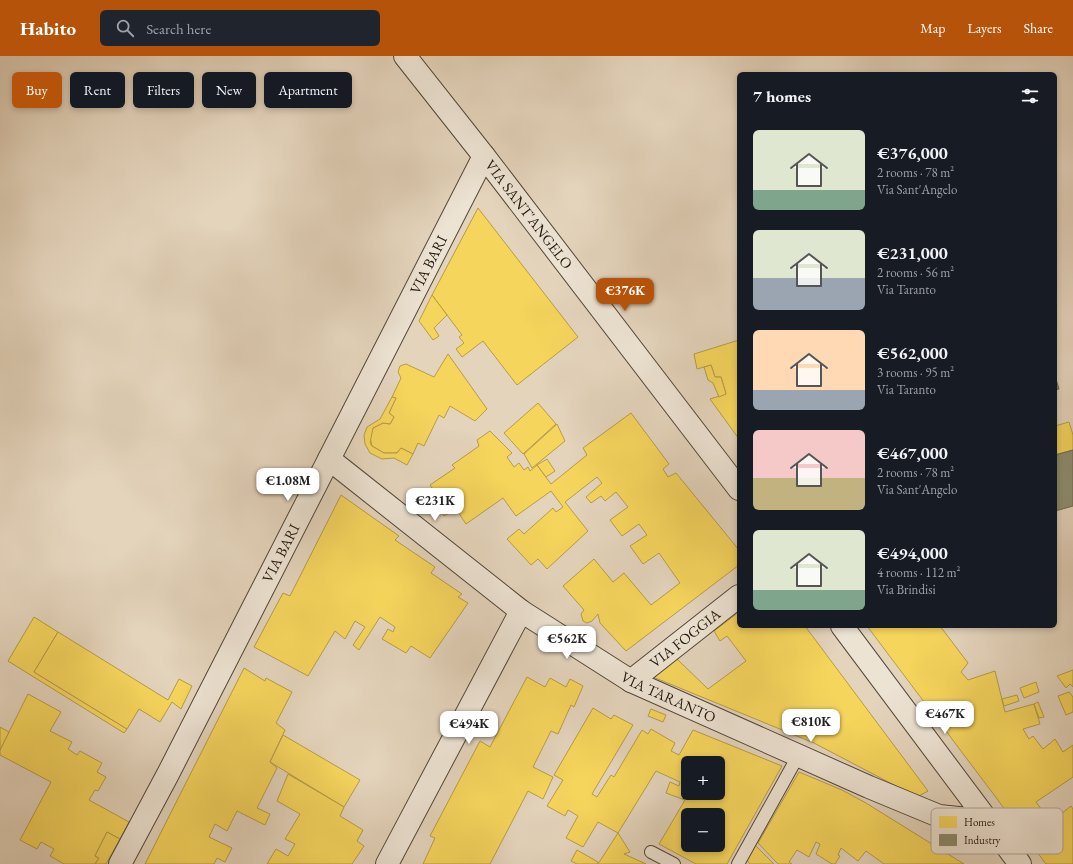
<!DOCTYPE html>
<html lang="en">
<head>
<meta charset="utf-8">
<style>
  body { margin:0; font-family:"EB Garamond",serif; background:#20242c; color:#f1f3f6; height:100vh; display:flex; flex-direction:column; font-size:15px; white-space:nowrap }
  * { box-sizing:border-box; margin:0 }
  p { font-size:13px; color:#9ea1a6 }
  .icon { flex:none; width:22px; height:22px; fill:none; stroke:currentColor; stroke-width:2; stroke-linecap:round; stroke-linejoin:round }
  .map { position:relative; flex:1; overflow:hidden }
  .details { position:absolute; left:737px; top:16px; width:320px; height:556px; display:flex; flex-direction:column; background:#171b24; border-radius:6px; box-shadow:0 2px 6px #0003 }
  .details>* { flex:none }
  .banner { position:absolute; left:12px; top:16px; width:380px; height:36px; display:flex; gap:8px }
  .controls { position:absolute; left:681px; top:700px; display:grid; gap:8px }
  .controls a { display:grid; place-items:center; width:44px; height:44px; border-radius:6px; background:#171b24; box-shadow:0 2px 6px #0003; font-size:20px }
  .price { position:absolute; translate:-50% -34px; padding:0 9px; border-radius:8px; background:#fff; color:#222; font-size:13px; line-height:26px; filter:drop-shadow(0 1px 2px #0008) }
  .price::after { content:''; position:absolute; left:50%; top:24px; width:12px; height:9px; margin-left:-6px; background:inherit; clip-path:polygon(0 0,100% 0,50% 100%) }
  .price.on { background:#b45309; color:#fff }
  ul { padding:0; list-style:none }
  li { display:flex; align-items:center; gap:12px; height:100px; padding:0 16px }
  li span { display:grid; place-items:center; flex:none; width:112px; height:80px; border-radius:6px; color:#555 }
  li>.icon { margin-inline-start:auto }
  span .icon { width:48px; height:48px; fill:#fffc; stroke-width:1 }
  li b { font-size:17px }
  h2 { display:flex; justify-content:space-between; align-items:center; height:48px; padding:0 16px; font-size:17px }
  .pill { padding:0 14px; border-radius:6px; background:#171b24; box-shadow:0 2px 6px #0003; font-size:14px; line-height:36px }
  .pill.on { background:#b45309; color:#fff }
  header { display:flex; align-items:center; gap:24px; box-sizing:border-box; height:56px; padding:0 20px; background:#b45309; color:#fff }
  header strong { font-size:19px }
  nav { display:flex; gap:22px; margin-inline-start:auto; font-size:14px }
  .search { width:280px; height:36px; background:#20242c; display:flex; align-items:center; gap:10px; box-sizing:border-box; padding:0 14px; border-radius:6px; color:#9ea1a6; font-size:15px }
  .map>svg:first-child { display:block }
</style>
</head>
<body>
<header>
<strong>Habito</strong>
<div class="search"><svg class="icon" aria-label="search" viewBox="0 0 24 24"><circle cx="10" cy="10" r="6"/><path d="M15 15l6 6"/></svg>Search here</div>
<nav><a>Map</a><a>Layers</a><a>Share</a></nav>
</header>
<div class="map">
<svg width="1073" height="808" viewBox="0 0 1073 808">
  <rect width="100%" height="100%" fill="#e4d4bc"/>
  <filter id="stains"><feTurbulence type="fractalNoise" baseFrequency=".005" numOctaves="4"/><feColorMatrix values="0 0 0 0 .2 0 0 0 0 .09 0 0 0 0 .02 0 0 0 .5 -.17"/></filter>
  <radialGradient id="worn" r=".72"><stop offset=".6" stop-color="#630" stop-opacity="0"/><stop offset="1" stop-color="#630" stop-opacity=".3"/></radialGradient>
  <g fill="#f6d55c" stroke="#b69c45" fill-rule="evenodd">
    <path d="M478 152 578 281 517 329 483 285 462 301 456 293 464 287 459 281 462 279 432 239Z"/>
    <path d="M432 239 447 259 434 272 439 280 433 284 419 265Z"/>
    <path d="M739 284V383L710 343 726 338 721 321H715L711 309 697 313 694 298Z"/>
    <path d="M448 298 487 353 475 365 450 350 444 362 439 359 424 390 418 387 413 398 401 392 397 397H384L372 390 370 381 373 372 383 367 390 368 394 361 389 357 396 342 392 341 401 322 398 316 400 310 406 308 434 321Z"/>
    <path d="M711 309 715 321H721L726 338 719 341 713 327 708 324 704 311Z"/>
    <path d="M392 341 396 342 389 357 394 361 390 368 383 367 373 372 370 387 372 390 384 397H397L401 392 413 398 407 409 394 402 382 403 370 397 365 388 364 379 367 371 380 363Z"/>
    <path d="M538 347 556 368 523 398 504 377Z"/>
    <path d="M631 357 669 408 663 413 668 421 676 417 739 494V509L626 595 600 567 598 558 592 565 587 567 583 565 581 558 584 554 563 530 594 503 613 526 624 517 651 549 680 527 659 497 643 508 630 490 647 479 639 468 622 480 610 464 628 451 616 436 605 445 601 440 591 447 586 441 602 427 597 421 565 446 588 475 547 513 538 503 531 509 507 483 519 473 524 478 553 452 556 456 563 451 551 435 516 460 503 442 466 468 456 453 444 460 437 449 442 446 430 429 455 412 452 409 479 390 477 384 490 375 512 397 507 401 514 411 519 407 524 414 528 411 530 415 537 409 551 428 587 399 583 392Z"/>
    <path d="M1069 366 1073 379V394L1055 399V370Z"/>
    <path d="M557 368 565 385 532 412 524 398Z"/>
    <path d="M547 403 555 415 546 421 537 409Z"/>
    <path d="M341 439 399 480 395 484 435 511 431 517 462 538 458 541 468 547 430 602 411 590 406 597 382 583 388 573 393 576 395 571 380 561 359 594 353 589 365 571 355 565 345 583 335 575 308 620 254 591 283 537 290 540Z"/>
    <path d="M739 556V570H805L928 735 917 741 814 687 653 621 677 603 708 633 746 605 727 580 720 585 714 575Z"/>
    <path d="M34 561 58 576 34 616 127 673 124 677 8 605Z"/>
    <path d="M867 570H940L968 607 961 616 968 624 995 615 1005 656 1034 648 1040 668 1023 673 1029 683 1033 680 1043 693 1055 683 1063 696 1073 689V721L1036 746 1051 766 1071 750 1073 753V808H1046Z"/>
    <path d="M58 576 168 644 179 623 192 630 181 653 172 646 160 666 139 653 127 673 34 616Z"/>
    <path d="M244 612 265 625 266 622 292 636 276 667 285 674 270 706 277 712 257 752 270 758 265 769 237 755 227 775 215 768 209 781 232 792 225 806 217 802 214 808H145Z"/>
    <path d="M1073 614V631L1070 628 1066 632 1057 620Z"/>
    <path d="M527 621 545 631 550 622 566 631 570 623 583 630 574 651 571 649 558 678 551 675 533 711 553 721 543 743 528 735 490 808H423L435 782 430 780 480 685 490 691Z"/>
    <path d="M1036 626 1039 636 1024 642 1020 632Z"/>
    <path d="M1069 636 1073 641V656L1066 659 1058 640Z"/>
    <path d="M28 638 61 656 50 675 72 686 68 693 77 699 80 695 102 707 97 716 106 721 98 735 95 734 89 744 129 766 120 783 107 776 95 800 99 802 95 808H64L50 800 54 793 41 786 37 793 20 784 51 726 0 699V694Z"/>
    <path d="M1017 639 1019 645 1004 650 1002 643Z"/>
    <path d="M1038 646 1044 661 1039 662 1034 648Z"/>
    <path d="M593 652 611 663 614 659 633 669 592 738 597 741 611 719 614 721 642 674 648 678 651 673 675 687 671 695 679 699 693 674 782 710 727 808H696L659 788 685 744 666 737 670 726 679 730 680 726 656 715 618 777 598 766 583 791 566 782 578 760 568 754 565 760 547 750 563 724 554 719ZM688 707H718V737H688ZM688 759H718V789H688Z"/>
    <path d="M651 653 666 659 663 666 648 660Z"/>
    <path d="M0 671 9 676 0 694Z"/>
    <path d="M283 679 360 724 344 751 270 706Z"/>
    <path d="M799 716 842 734 866 747 964 808H884L866 795 858 805 841 792 838 799 840 800 835 808H832L816 798 820 788 816 786 809 801 797 794 789 806 792 808H778L758 787Z"/>
    <path d="M288 718 344 751 340 760 363 774 357 785 364 790 352 808H267L276 793 288 800 295 788 285 783 300 758 277 745Z"/>
    <path d="M107 776 120 783 106 808H95L99 802 95 800Z"/>
    <path d="M618 777 630 796 624 798 646 808H598Z"/>
    <path d="M755 789 774 808H750L747 804Z"/>
    <path d="M577 794 598 806 597 808H577L571 805Z"/>
  </g>
  <g fill="#8c8c6e" stroke="#6c6951">
    <path d="M1055 320 1059 333 1055 334Z"/>
    <path d="M1073 394V450L1055 455V399Z"/>
  </g>
  <g fill="none" stroke-linecap="round" stroke-linejoin="round">
    <g stroke="#52473a" stroke-width="14">
      <g id="service">
        <path d="M651 796 674 808"/>
        <path d="M738 808 798 700"/>
      </g>
    </g>
    <g stroke="#52473a" stroke-width="24">
      <g id="minor">
        <path id="s1" d="M405 0 484 100 739 433"/>
        <path id="s2" d="M329 403 521 555 631 625 869 731 939 760 988 765"/>
        <path d="M842 570 1020 808"/>
        <path id="s3" d="M631 625 739 540"/>
        <path id="s4" d="M120 808 168 718 484 100"/>
        <path d="M387 808 521 555"/>
      </g>
    </g>
    <use href="#service" stroke="#ede3d3" stroke-width="12"/>
    <use href="#minor" stroke="#ede3d3" stroke-width="22"/>
  </g>
  <g text-anchor="middle" stroke-width="4" stroke-linejoin="round" paint-order="stroke">
    <g font-size="15" fill="#21180e" stroke="#ede3d3">
      <text dy="5" stroke="none"><textPath href="#s1" startOffset="201">VIA SANT'ANGELO</textPath></text>
      <text dy="5" stroke="none"><textPath href="#s4" startOffset="674">VIA BARI</textPath></text>
      <text dy="5" stroke="none"><textPath href="#s4" startOffset="350">VIA BARI</textPath></text>
      <text dy="5" stroke="none"><textPath href="#s3" startOffset="69">VIA FOGGIA</textPath></text>
      <text dy="5" stroke="none"><textPath href="#s2" startOffset="416">VIA TARANTO</textPath></text>
    </g>
  </g>
  <rect x="931" y="752" width="132" height="46" rx="6" fill="#ede3d3" stroke="#b0a698" stroke-width="1"/>
  <rect x="939" y="760" width="18" height="12" fill="#f6d55c"/>
  <rect x="939" y="778" width="18" height="12" fill="#8c8c6e"/>
  <g font-size="11" fill="#21180e">
    <text x="964" y="770">Homes</text>
    <text x="964" y="788">Industry</text>
  </g>
  <rect width="100%" height="100%" filter="url(#stains)"/>
  <rect width="100%" height="100%" fill="url(#worn)"/>
</svg>
<div class="controls">
<a>+</a>
<a>−</a>
</div>
<b class="price on" style="left:625px;top:256px">€376K</b>
<b class="price" style="left:288px;top:446px">€1.08M</b>
<b class="price" style="left:435px;top:466px">€231K</b>
<b class="price" style="left:567px;top:604px">€562K</b>
<b class="price" style="left:945px;top:679px">€467K</b>
<b class="price" style="left:811px;top:687px">€810K</b>
<b class="price" style="left:469px;top:689px">€494K</b>
<div class="banner">
<a class="pill on">Buy</a>
<a class="pill">Rent</a>
<a class="pill">Filters</a>
<a class="pill">New</a>
<a class="pill">Apartment</a>
</div>
<section class="details">
<h2>7 homes<svg class="icon" aria-label="filters" viewBox="0 0 24 24"><path d="M4 7h16M4 17h16"/><circle cx="9" cy="7" r="2"/><circle cx="15" cy="17" r="2"/></svg></h2>
<ul>
<li><span style="background:linear-gradient(#dfe7d0 75%,#7fa58c 0)"><svg class="icon" aria-label="home" viewBox="0 0 24 24"><path d="M3 11l9-7 9 7M6 9v11h12V9"/></svg></span><div><b>€376,000</b><p>2 rooms · 78 m²</p><p>Via Sant'Angelo</p></div></li>
<li><span style="background:linear-gradient(#dfe7d0 60%,#9aa5b1 0)"><svg class="icon" aria-label="home" viewBox="0 0 24 24"><path d="M3 11l9-7 9 7M6 9v11h12V9"/></svg></span><div><b>€231,000</b><p>2 rooms · 56 m²</p><p>Via Taranto</p></div></li>
<li><span style="background:linear-gradient(#ffd9b3 75%,#9aa5b1 0)"><svg class="icon" aria-label="home" viewBox="0 0 24 24"><path d="M3 11l9-7 9 7M6 9v11h12V9"/></svg></span><div><b>€562,000</b><p>3 rooms · 95 m²</p><p>Via Taranto</p></div></li>
<li><span style="background:linear-gradient(#f6c9c9 60%,#c2b280 0)"><svg class="icon" aria-label="home" viewBox="0 0 24 24"><path d="M3 11l9-7 9 7M6 9v11h12V9"/></svg></span><div><b>€467,000</b><p>2 rooms · 78 m²</p><p>Via Sant'Angelo</p></div></li>
<li><span style="background:linear-gradient(#dfe7d0 75%,#7fa58c 0)"><svg class="icon" aria-label="home" viewBox="0 0 24 24"><path d="M3 11l9-7 9 7M6 9v11h12V9"/></svg></span><div><b>€494,000</b><p>4 rooms · 112 m²</p><p>Via Brindisi</p></div></li>
</ul>
</section>
</div>
</body>
</html>
